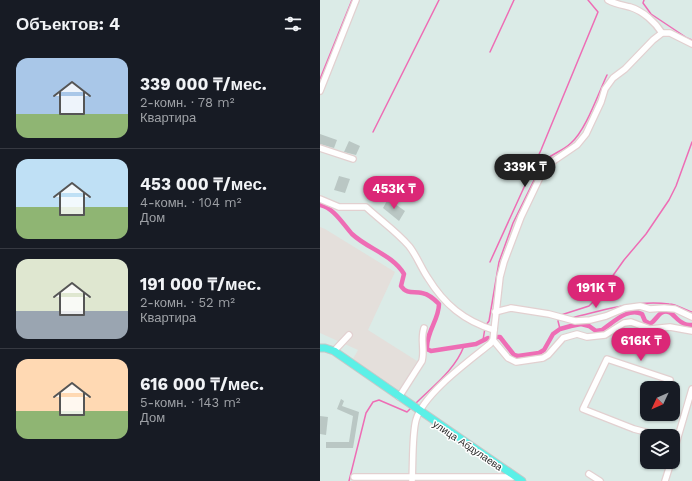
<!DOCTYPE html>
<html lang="ru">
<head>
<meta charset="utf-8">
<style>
  body { margin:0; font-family:"Work Sans",sans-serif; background:#20242c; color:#f1f3f6; height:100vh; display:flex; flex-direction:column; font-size:15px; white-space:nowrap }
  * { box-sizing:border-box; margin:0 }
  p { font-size:13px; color:#9ea1a6 }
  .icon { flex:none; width:22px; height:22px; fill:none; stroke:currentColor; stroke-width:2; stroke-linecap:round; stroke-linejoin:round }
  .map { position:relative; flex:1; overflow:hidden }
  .sheet { display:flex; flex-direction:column; background:#171b24; width:320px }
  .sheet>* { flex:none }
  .needle { width:26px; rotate:226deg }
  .buttons { position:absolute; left:320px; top:381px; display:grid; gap:8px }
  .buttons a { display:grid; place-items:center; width:40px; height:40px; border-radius:8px; background:#171b24; box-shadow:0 1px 3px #0004; font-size:20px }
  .price { position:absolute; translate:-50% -34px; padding:0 9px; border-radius:14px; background:#db2777; color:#fff; font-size:13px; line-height:26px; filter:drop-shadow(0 1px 2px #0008) }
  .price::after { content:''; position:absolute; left:50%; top:24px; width:12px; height:9px; margin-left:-6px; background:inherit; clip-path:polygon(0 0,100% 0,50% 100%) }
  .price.selected { background:#222; color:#fff }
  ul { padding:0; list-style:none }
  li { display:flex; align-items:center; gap:12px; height:100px; padding:0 16px }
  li+li { border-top:1px solid #363941 }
  li span { display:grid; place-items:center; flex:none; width:112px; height:80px; border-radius:12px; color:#555 }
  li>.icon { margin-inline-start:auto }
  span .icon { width:48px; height:48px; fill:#fffc; stroke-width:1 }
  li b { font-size:17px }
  h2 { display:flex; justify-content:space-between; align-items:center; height:48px; padding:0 16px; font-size:17px }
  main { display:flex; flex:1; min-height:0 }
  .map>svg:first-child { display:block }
</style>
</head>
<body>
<main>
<section class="sheet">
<h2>Объектов: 4<svg class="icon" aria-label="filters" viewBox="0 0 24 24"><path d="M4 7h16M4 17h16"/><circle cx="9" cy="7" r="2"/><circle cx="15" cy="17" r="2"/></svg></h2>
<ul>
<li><span style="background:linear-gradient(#a9c7e8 70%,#8fb573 0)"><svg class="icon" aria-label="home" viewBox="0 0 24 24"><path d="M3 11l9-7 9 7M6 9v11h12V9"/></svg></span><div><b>339 000 ₸/мес.</b><p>2-комн. · 78 m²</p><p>Квартира</p></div></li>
<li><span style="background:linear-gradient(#bfe0f5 60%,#8fb573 0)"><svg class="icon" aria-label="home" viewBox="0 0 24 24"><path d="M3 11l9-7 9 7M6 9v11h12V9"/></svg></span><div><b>453 000 ₸/мес.</b><p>4-комн. · 104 m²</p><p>Дом</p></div></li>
<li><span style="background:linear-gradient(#dfe7d0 65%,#9aa5b1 0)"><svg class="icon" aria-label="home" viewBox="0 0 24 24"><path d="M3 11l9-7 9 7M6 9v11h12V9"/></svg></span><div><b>191 000 ₸/мес.</b><p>2-комн. · 52 m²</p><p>Квартира</p></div></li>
<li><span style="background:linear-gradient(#ffd9b3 65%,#8fb573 0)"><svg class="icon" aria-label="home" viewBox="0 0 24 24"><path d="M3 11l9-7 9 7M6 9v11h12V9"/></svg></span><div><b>616 000 ₸/мес.</b><p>5-комн. · 143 m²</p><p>Дом</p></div></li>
</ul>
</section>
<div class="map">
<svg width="372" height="481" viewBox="0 0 372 481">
  <rect width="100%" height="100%" fill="#dbebe7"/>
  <path fill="#e4dfdb" d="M0 227 5 229 75 272 48 330 97 361 79 390 33 359 38 350 0 333Z"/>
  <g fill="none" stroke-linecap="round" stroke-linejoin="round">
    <g stroke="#ee6db5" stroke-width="1.5">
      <path d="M324 0 323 3 331 14 367 38 372 40"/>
      <path d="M170 52 194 0"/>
      <path d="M0 79 32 0"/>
      <path d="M53 132 119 0"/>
      <path d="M170 262 221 150 278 12 268 0"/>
      <path d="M241 315 269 306 277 298 304 260 326 234 349 200 356 186 372 142"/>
      <path d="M239 318 238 321 240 329"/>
      <path d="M251 318C284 310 315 300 349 304 357 304 364 310 372 312"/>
      <path d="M166 325 169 321 179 262 193 223 223 162C231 154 243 151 251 143 266 130 278 94 287 75"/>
      <path d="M163 340 165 328"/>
      <path d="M95 404C113 386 135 370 144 346"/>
      <path d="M29 481 46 413 53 402 59 400 87 412 91 408"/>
    </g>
    <g stroke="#ee6db5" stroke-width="4.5">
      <path d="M0 205C14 208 23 224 32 234 48 249 73 255 84 274L81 286C87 295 94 291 102 293 109 294 114 299 119 304 119 320 106 332 107 349L111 351 156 344 168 338"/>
      <path d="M176 337H180L194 355 198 356 219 353 224 350 233 334 240 329 251 326 261 324 269 326 276 331 282 330C294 322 308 307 322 314L325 321 330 324C335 321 337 316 341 313 351 307 355 320 363 323 365 325 369 325 372 325"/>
    </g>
  </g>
  <g fill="#bac7c4">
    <path d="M0 134 17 140 14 148 0 144Z"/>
    <path d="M29 141 40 146 36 155 24 152Z"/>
    <path d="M19 176 30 179 25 193 14 190Z"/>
    <path d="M68 199 85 211 79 221 63 208Z"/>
    <path d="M21 399 24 401 22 406 39 412 33 448H6V442H29L33 416 17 409Z"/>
    <path d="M0 416 8 417 6 435 0 434Z"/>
  </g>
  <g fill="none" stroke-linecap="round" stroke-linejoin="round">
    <g stroke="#e2d0d0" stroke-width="8">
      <g id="minor">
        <path d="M288 0C295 4 302 5 310 7 323 11 335 22 342 33"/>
        <path d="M0 91 36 0"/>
        <path d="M0 148 33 159"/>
        <path d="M0 199 19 207H46C60 220 77 232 89 246 97 256 101 268 108 278 124 304 144 321 174 330"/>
        <path d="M175 312 191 308 229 314 255 321 270 320 286 316 305 308 320 306 330 309 344 308 355 309 372 317"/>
        <path d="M173 340 188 358 196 362 223 358 228 355 243 338 257 334 267 337 285 335 304 323 311 322 330 329 350 327 372 331"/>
        <path d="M14 351 29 335"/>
        <path d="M79 397 102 361C105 349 100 340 104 328"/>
        <path d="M341 436 314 429 263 409 287 359 350 380"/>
        <path d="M353 454 372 389"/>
        <path d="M269 474 280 481"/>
        <path d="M34 477H196"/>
        <path d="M92 481C93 465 92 434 96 420 103 394 149 361 170 344L173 340 180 277 184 262 201 217 223 171 232 162 257 145 266 134 281 102 285 89 293 78 305 69 333 40 342 33H350L372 44"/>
        <path d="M345 481 351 462"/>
      </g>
    </g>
    <g stroke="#c7c7c7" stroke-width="9">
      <path id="major" d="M0 348H5L14 351 202 481"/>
    </g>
    <use href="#minor" stroke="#fff" stroke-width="5.5"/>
    <use href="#major" stroke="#5bf0e7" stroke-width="7"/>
  </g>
  <g text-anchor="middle" stroke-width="3" stroke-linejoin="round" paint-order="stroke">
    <g font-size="10" fill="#292929" stroke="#fff">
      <text transform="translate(148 445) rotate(34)" y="4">улица Абдулаева</text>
    </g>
  </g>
</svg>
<div class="buttons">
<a><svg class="needle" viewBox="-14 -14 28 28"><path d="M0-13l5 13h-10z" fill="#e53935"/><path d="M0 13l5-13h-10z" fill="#9ea1a6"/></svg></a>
<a><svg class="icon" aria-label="layers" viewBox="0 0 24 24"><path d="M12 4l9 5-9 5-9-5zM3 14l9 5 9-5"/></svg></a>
</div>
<b class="price selected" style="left:205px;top:188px">339K ₸</b>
<b class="price" style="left:74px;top:210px">453K ₸</b>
<b class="price" style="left:276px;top:309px">191K ₸</b>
<b class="price" style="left:321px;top:362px">616K ₸</b>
</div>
</main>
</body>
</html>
